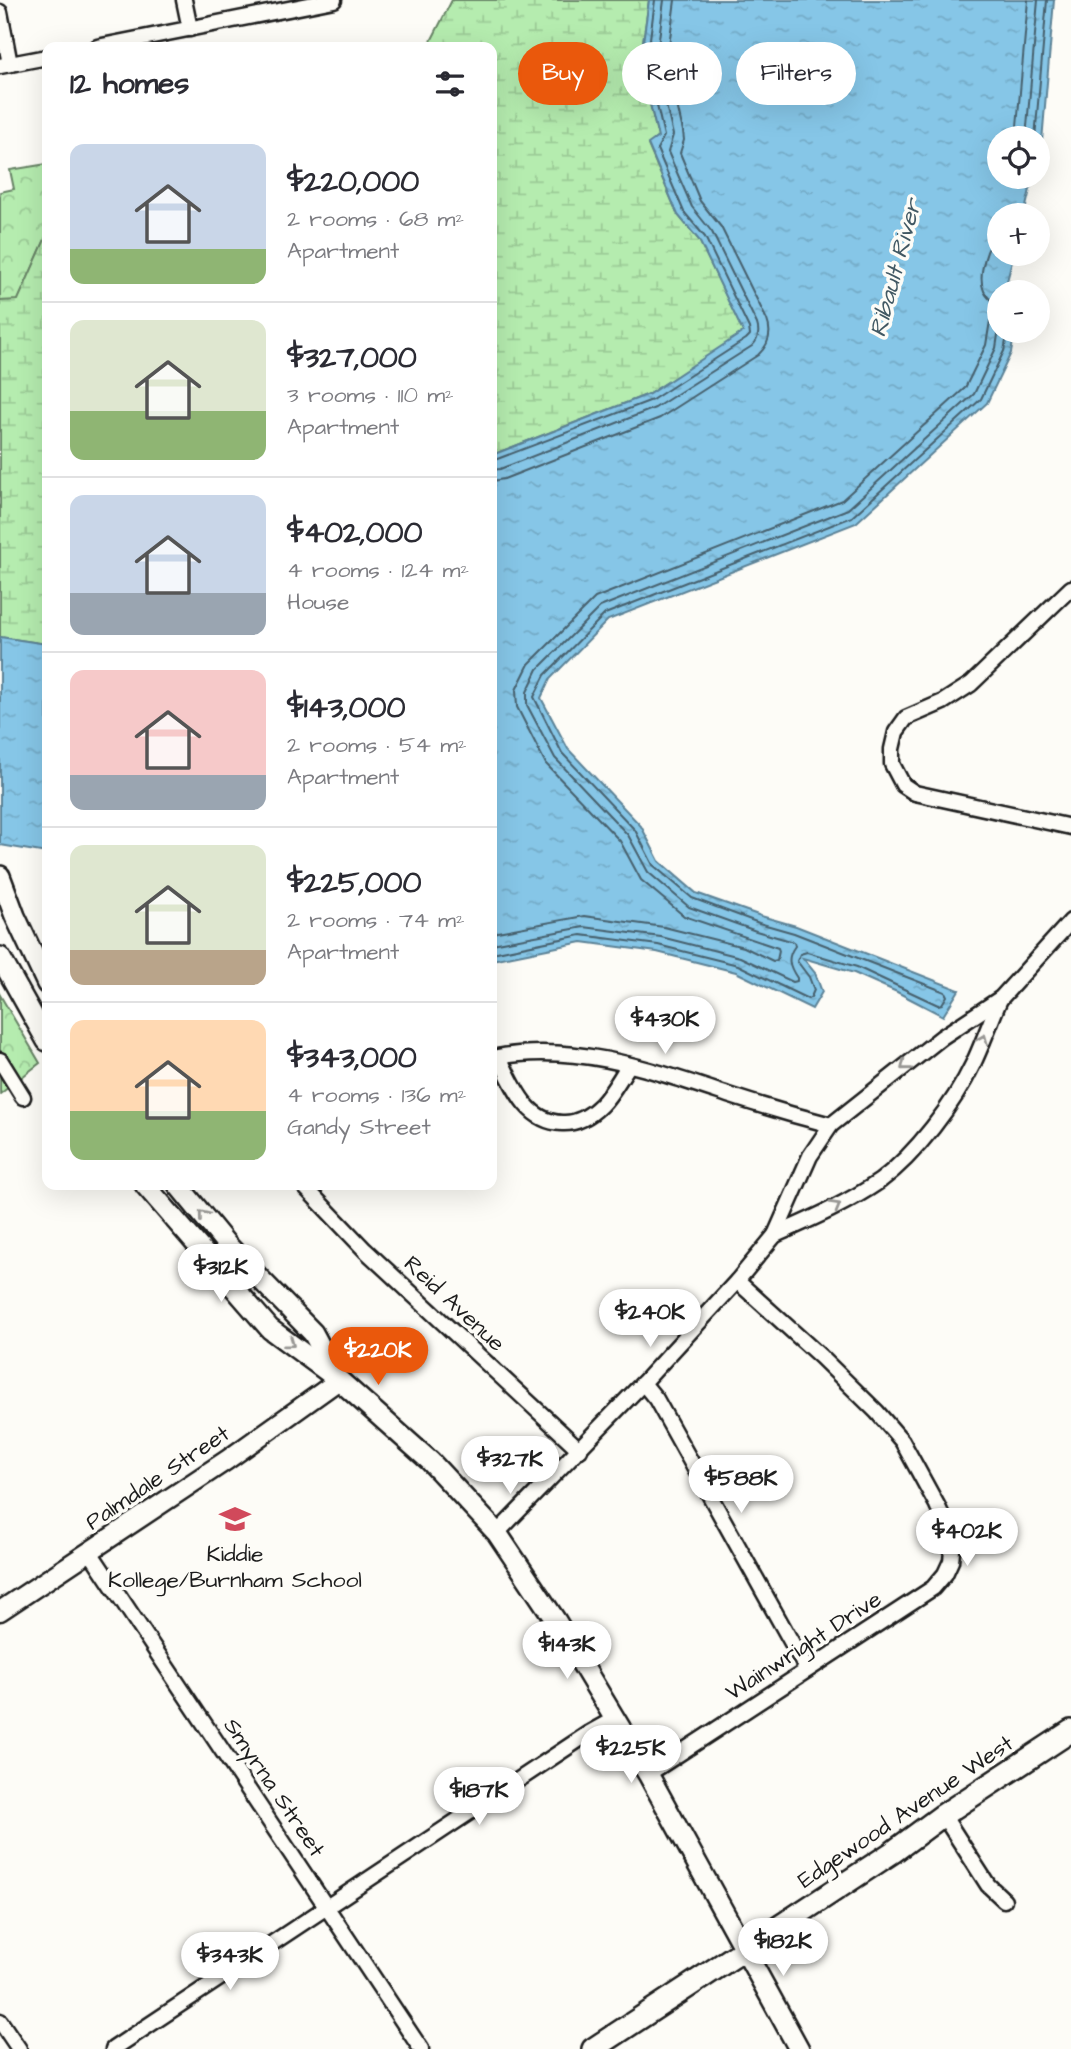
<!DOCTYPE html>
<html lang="en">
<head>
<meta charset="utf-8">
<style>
  body { margin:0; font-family:"Architects Daughter",sans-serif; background:#f7f7f7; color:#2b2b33; height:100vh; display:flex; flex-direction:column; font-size:26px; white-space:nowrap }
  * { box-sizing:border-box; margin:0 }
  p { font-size:23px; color:#7c7c81 }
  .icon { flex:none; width:38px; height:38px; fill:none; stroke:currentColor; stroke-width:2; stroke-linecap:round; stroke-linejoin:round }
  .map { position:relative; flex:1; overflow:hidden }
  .sheet { position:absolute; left:42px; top:42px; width:455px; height:1148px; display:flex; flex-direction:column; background:#fff; border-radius:14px; box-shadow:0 7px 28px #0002 }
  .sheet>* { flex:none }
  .guide { position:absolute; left:518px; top:42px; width:448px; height:63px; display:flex; gap:14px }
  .buttons { position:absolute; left:987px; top:126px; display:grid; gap:14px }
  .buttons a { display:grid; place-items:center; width:63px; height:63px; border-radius:50%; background:#fff; box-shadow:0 7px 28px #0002; font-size:35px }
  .price { position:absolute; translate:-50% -60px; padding:0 16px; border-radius:24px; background:#fff; color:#222; font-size:23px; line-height:46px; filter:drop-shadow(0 2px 4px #0008) }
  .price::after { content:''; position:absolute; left:50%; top:42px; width:21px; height:16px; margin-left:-10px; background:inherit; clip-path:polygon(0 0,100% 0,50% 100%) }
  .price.selected { background:#ea580c; color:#fff }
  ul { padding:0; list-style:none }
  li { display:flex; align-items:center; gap:21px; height:175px; padding:0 28px }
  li+li { border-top:2px solid #e1e1e2 }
  li span { display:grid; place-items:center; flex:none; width:196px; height:140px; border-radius:14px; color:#555 }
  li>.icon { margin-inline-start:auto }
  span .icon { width:84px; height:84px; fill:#fffc; stroke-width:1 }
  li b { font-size:30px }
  h2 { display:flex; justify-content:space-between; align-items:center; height:84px; padding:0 28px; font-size:30px }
  .tag { padding:0 24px; border-radius:32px; background:#fff; box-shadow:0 7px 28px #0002; font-size:24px; line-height:63px }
  .tag.selected { background:#ea580c; color:#fff }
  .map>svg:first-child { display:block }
</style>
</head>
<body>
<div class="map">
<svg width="1071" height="2049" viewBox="0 0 1071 2049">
  <defs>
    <pattern id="forest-crowns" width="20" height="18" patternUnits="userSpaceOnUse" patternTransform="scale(1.75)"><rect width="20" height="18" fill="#b5ecaf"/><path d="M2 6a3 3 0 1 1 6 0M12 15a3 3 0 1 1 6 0" fill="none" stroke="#9bca96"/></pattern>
    <pattern id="wetland-marsh" width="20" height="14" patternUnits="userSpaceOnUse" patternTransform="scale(1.75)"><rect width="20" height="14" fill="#b5ecaf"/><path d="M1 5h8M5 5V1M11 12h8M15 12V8" fill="none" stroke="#9bca96"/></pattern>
    <pattern id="water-ripples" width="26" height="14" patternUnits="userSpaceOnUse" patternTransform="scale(1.75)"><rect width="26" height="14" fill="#86c6e7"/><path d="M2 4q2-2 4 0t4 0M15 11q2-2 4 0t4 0" fill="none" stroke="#73aac6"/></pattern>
  </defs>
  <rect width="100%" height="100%" fill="#fdfcf7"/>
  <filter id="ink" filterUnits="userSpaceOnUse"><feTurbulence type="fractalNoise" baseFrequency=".0143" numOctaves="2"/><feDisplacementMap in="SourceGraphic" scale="14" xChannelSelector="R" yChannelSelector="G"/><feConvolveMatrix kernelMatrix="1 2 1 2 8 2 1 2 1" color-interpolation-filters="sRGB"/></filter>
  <g filter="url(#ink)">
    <g fill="url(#forest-crowns)" stroke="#688466" stroke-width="2">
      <path d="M47 164V235L18 301H0V192L14 189 10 170Z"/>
      <path d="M0 995 40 1063 0 1094Z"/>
    </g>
    <g fill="url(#wetland-marsh)" stroke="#688466" stroke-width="2">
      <path d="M452 0H649L640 63 658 137 648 145 678 215 699 240 744 333 649 394 492 455V47H428Z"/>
      <path d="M47 235V644L0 637V301L18 300Z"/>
    </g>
    <g fill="url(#water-ripples)" stroke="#5c8296" stroke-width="2">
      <path d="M649 0H1054L1042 141 1038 158V138H999V177H1033L1024 215H999V254H1014L1007 281 1022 285 1021 292H999V331H1015L1011 353 987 403 856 523 608 620 550 679 541 698 568 749 641 826 659 861 696 893 761 916 796 926 959 990 943 1016 897 992 854 973 803 958 815 973 822 992 812 1009 736 972 657 952 582 942 492 960V455L649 394 743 332 699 240 678 215 648 144 658 137 640 63Z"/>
      <path d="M0 637 47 644V853L0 845Z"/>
    </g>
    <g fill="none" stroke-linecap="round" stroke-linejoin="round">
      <g stroke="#46606d" stroke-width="2">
        <path d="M1016 138 1028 0"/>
        <path d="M1026 138 1038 0"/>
        <path d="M1035 138 1047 0"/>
        <path d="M999 233C987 243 977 276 984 291 987 298 993 302 999 307"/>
        <path d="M492 461 652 400 746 339 750 335 749 328 705 237 684 212 657 149 664 136 647 62 655 0"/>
        <path d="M492 470 500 469 655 408 752 346C758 340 760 333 757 324L712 232 692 207 668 152 673 135 656 62 664 0"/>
        <path d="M492 481 504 479 660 418 758 355C769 345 772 333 767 320L721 227 700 201 680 153 684 140 683 131 667 61 675 0"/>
        <path d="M492 933 584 916 664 927 744 947 773 961 777 960 779 951 778 948 684 916 641 880 620 841 546 764 517 707 516 690 529 664 595 598 842 500 965 388 986 345 990 321 999 310"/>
        <path d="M492 944 584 927 661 937 740 957 793 982 797 981V978C789 966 786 958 795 946L794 942 756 931 689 907 648 872 628 835 555 758 527 705V692L538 669 600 607 848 509 974 394 996 348 999 328"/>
        <path d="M492 953 581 935 658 945 738 965 808 999 811 997 814 990 809 977 797 961 800 954 807 952 857 967 938 1005 942 1004 947 996 945 992 794 933 759 923 692 898 653 865 635 830 562 753 534 697 545 675 605 614 852 517 981 399 1004 351 1008 331"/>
      </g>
      <g stroke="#1c1c1c" stroke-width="19">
        <g id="minor">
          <path d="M184 0 190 29"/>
          <path d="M0 12 10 64"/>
          <path d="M97 47 334 0"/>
          <path d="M0 66 47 57"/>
          <path d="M1071 588 971 684 943 702 906 718 896 732 892 749V764L903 785 915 793 1071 827"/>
          <path d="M499 1057C513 1085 526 1122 562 1123 578 1124 590 1116 601 1105 612 1094 620 1078 629 1065"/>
          <path d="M492 1058C572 1041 653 1070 728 1095 762 1106 796 1116 831 1125"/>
          <path d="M0 1060 23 1097"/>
          <path d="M303 1185 365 1250 580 1450"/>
          <path d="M775 1235C811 1219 848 1203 880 1181 916 1154 954 1104 973 1064 983 1043 991 1020 1000 999"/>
          <path d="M643 1383 656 1399 807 1670"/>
          <path d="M497 1533 643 1383 737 1281 775 1235 810 1156 831 1125 942 1037 1001 998 1071 921"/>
          <path d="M90 1552 421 2049"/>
          <path d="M648 1774 933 1588 945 1574 951 1561 952 1551 951 1536 937 1505 902 1441 877 1412 821 1357 737 1281"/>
          <path d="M943 1815 988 1885 1004 1900"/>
          <path d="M0 2021 19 2049"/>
          <path d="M113 2049 589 1733 614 1719"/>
        </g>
      </g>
      <g stroke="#1c1c1c" stroke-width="23">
        <path id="tertiary" d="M0 1611 227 1460 339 1380"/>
      </g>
      <g stroke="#1c1c1c" stroke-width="24">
        <g id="secondary">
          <path d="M0 876 15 916 47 984"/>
          <path d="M0 957 47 1041"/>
          <path d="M145 1185 270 1329 339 1380 430 1461 497 1533 556 1621 648 1774 799 2049"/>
          <path d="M178 1185 228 1246 313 1333 333 1370"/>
        </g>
      </g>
      <g stroke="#1c1c1c" stroke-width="26">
        <path id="primary" d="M593 2049 893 1852 943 1815 1071 1731"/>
      </g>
      <use href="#minor" stroke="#fdfcf7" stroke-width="14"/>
      <use href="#tertiary" stroke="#fdfcf7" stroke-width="18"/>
      <use href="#secondary" stroke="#fdfcf7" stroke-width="19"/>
      <use href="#primary" stroke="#fdfcf7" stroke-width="21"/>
    </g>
    <defs><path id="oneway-chevron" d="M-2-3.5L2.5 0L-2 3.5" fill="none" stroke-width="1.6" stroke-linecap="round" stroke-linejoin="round" transform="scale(1.75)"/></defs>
    <g stroke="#989794">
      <use href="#oneway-chevron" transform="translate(983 1039) rotate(-68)"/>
      <use href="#oneway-chevron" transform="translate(905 1066) rotate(141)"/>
      <use href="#oneway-chevron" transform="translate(836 1206) rotate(-30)"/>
      <use href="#oneway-chevron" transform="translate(203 1215) rotate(-129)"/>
      <use href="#oneway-chevron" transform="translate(290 1343) rotate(36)"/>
    </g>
  </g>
  <defs>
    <g id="school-bare" transform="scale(2.415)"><path d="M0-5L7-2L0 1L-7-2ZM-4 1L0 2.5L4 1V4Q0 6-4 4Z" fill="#d1495b" stroke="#fdfcf7" stroke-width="2.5" paint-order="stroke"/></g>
  </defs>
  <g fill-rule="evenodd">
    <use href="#school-bare" x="235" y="1519"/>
  </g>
  <g text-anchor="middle" stroke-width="7" stroke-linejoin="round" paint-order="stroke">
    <g font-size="23" fill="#1c1c1c" stroke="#fdfcf7">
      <text transform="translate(455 1303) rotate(43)" y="8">Reid Avenue</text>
      <text transform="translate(157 1477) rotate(-34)" y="8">Palmdale Street</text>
      <text transform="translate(803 1645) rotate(-33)" y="8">Wainwright Drive</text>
      <text transform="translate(275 1787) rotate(56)" y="8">Smyrna Street</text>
      <text transform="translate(905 1811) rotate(-34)" y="8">Edgewood Avenue West</text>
    </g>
    <g font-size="23" fill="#1c1c1c" stroke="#fdfcf7">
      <text x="235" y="1561">Kiddie<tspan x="235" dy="26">Kollege/Burnham School</tspan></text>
    </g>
    <g font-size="24" font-style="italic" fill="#415863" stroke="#fdfcf7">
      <text transform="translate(895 268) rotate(-75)" y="8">Ribault River</text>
    </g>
  </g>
</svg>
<div class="buttons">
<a><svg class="icon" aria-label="locate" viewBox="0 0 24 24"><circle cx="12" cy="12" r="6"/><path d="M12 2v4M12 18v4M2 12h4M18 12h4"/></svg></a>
<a>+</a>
<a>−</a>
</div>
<b class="price" style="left:665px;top:1056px">$430K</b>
<b class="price" style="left:221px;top:1304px">$312K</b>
<b class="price" style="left:650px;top:1349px">$240K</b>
<b class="price selected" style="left:378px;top:1387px">$220K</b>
<b class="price" style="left:510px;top:1496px">$327K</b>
<b class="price" style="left:741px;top:1515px">$588K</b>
<b class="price" style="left:967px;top:1568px">$402K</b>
<b class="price" style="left:567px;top:1681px">$143K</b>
<b class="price" style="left:631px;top:1785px">$225K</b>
<b class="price" style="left:479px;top:1827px">$187K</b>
<b class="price" style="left:783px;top:1978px">$182K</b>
<b class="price" style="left:230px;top:1992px">$343K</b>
<div class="guide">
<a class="tag selected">Buy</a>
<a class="tag">Rent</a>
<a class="tag">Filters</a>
</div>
<section class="sheet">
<h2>12 homes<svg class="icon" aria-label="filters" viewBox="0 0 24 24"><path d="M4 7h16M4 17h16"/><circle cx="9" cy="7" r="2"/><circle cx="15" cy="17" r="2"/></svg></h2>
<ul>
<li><span style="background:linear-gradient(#c9d6e8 75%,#8fb573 0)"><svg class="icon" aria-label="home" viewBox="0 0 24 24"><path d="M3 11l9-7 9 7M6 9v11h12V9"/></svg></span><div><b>$220,000</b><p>2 rooms · 68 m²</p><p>Apartment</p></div></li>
<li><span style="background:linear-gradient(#dfe7d0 65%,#8fb573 0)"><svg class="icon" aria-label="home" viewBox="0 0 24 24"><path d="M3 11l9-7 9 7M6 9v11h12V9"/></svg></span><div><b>$327,000</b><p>3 rooms · 110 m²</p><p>Apartment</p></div></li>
<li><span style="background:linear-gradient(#c9d6e8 70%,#9aa5b1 0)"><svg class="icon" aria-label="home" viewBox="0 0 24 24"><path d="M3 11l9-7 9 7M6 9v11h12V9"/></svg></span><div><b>$402,000</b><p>4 rooms · 124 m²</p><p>House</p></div></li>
<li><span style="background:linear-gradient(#f6c9c9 75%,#9aa5b1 0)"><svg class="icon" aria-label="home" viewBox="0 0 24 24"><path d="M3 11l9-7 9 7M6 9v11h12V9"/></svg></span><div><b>$143,000</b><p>2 rooms · 54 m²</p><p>Apartment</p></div></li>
<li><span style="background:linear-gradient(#dfe7d0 75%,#b9a48a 0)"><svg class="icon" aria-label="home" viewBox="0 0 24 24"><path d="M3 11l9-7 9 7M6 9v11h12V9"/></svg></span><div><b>$225,000</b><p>2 rooms · 74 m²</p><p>Apartment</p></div></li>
<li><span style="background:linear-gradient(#ffd9b3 65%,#8fb573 0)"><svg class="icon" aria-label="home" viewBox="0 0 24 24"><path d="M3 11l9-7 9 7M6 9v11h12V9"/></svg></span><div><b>$343,000</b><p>4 rooms · 136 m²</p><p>Gandy Street</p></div></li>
</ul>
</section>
</div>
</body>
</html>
